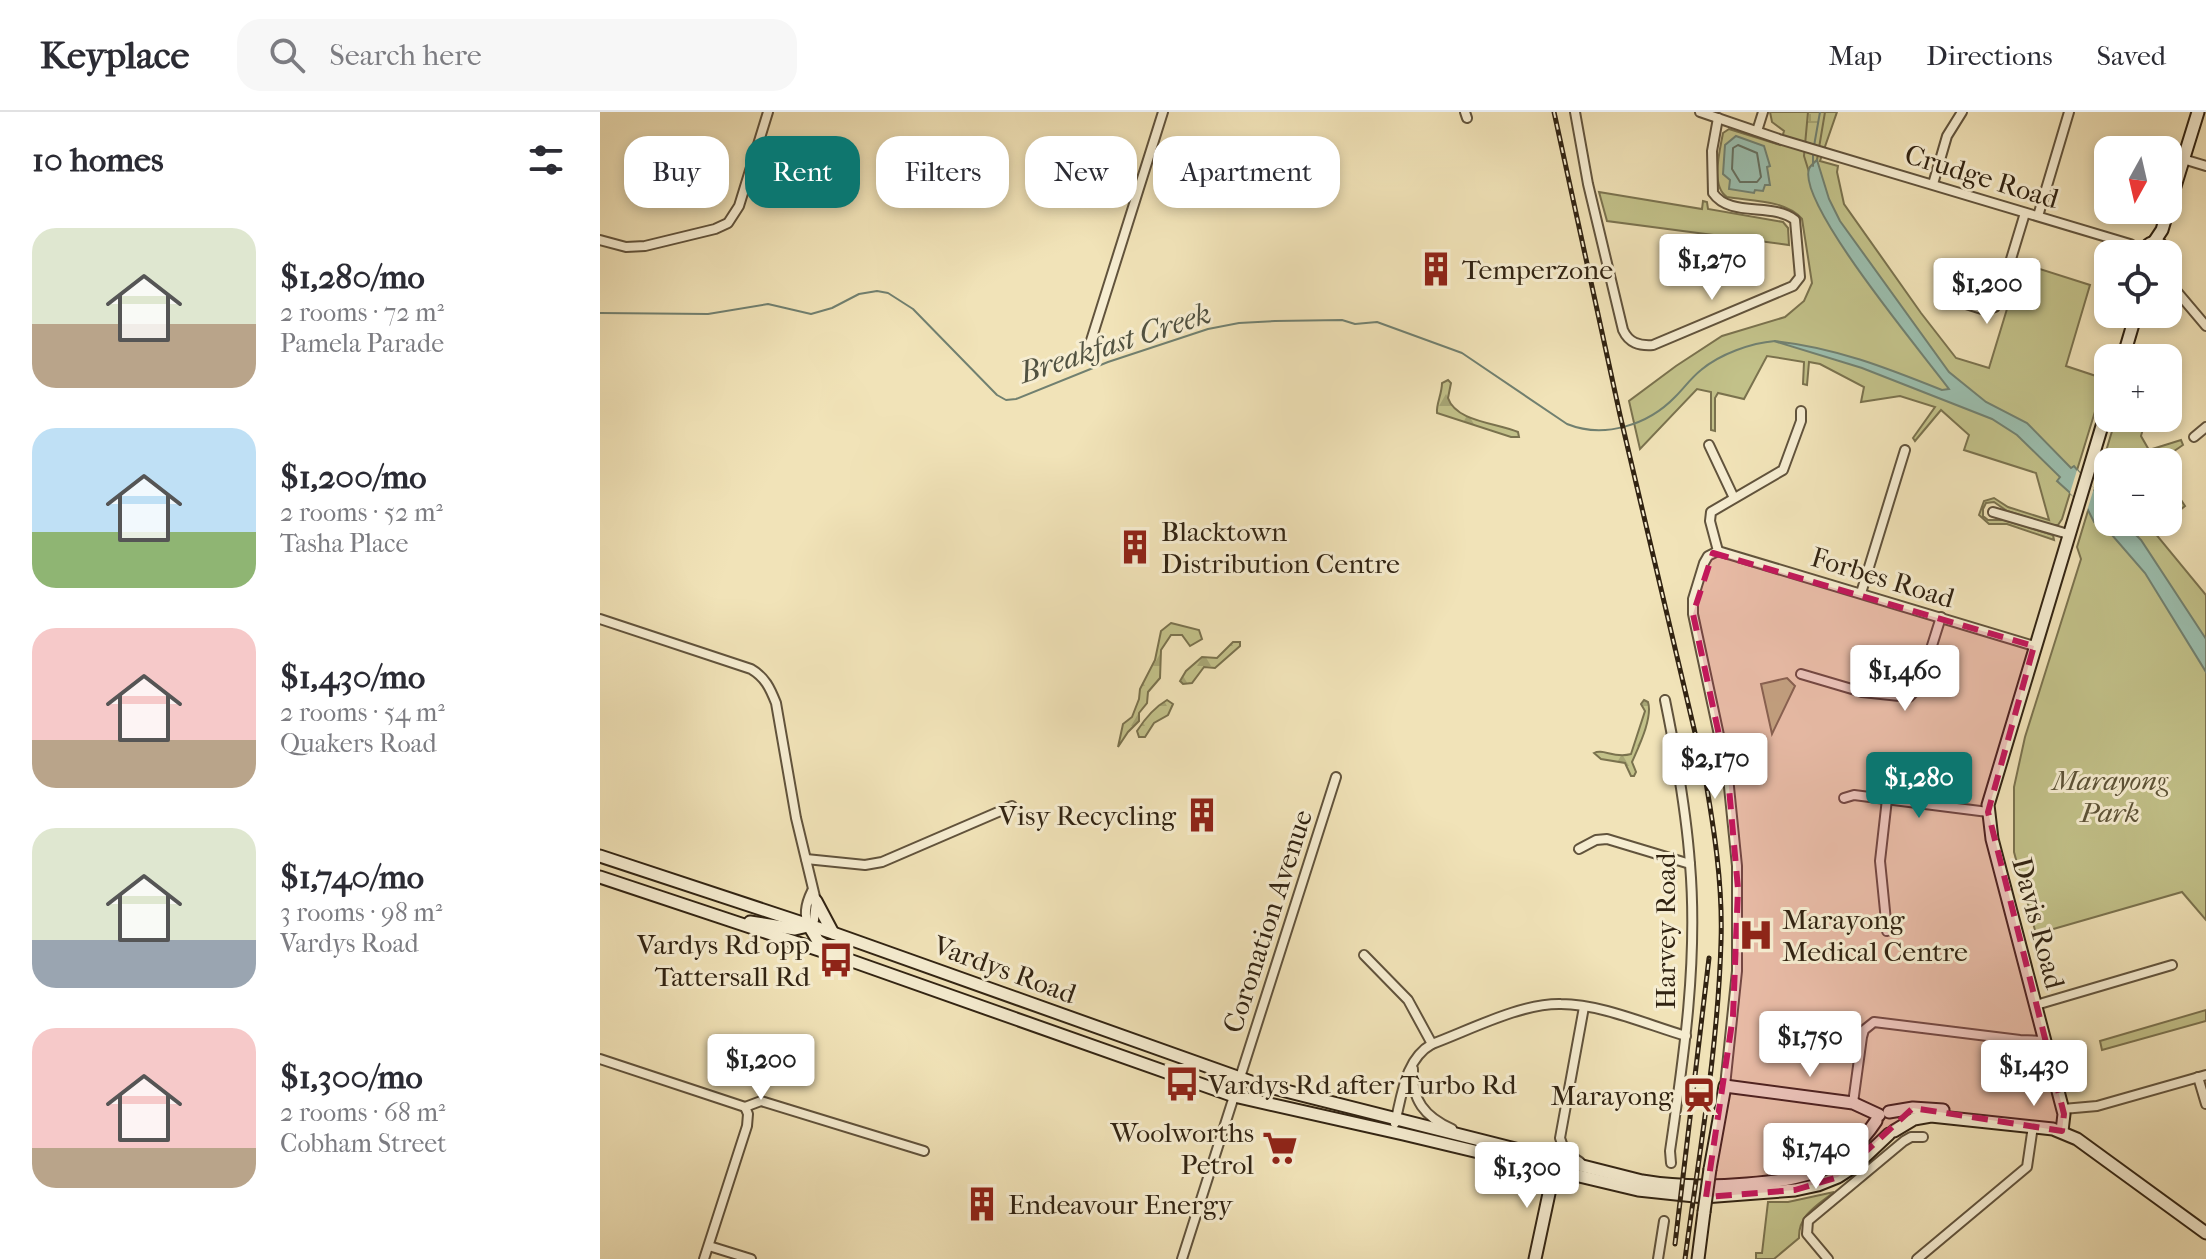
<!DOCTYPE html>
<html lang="en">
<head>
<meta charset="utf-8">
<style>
  body { margin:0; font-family:"IM FELL French Canon",serif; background:#f7f7f7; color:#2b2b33; height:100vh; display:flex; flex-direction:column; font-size:30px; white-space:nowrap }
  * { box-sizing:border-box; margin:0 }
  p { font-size:26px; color:#7c7c81 }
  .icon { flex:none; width:44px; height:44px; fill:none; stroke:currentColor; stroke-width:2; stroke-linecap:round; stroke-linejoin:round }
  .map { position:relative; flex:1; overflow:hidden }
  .panel { display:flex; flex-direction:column; background:#fff; width:600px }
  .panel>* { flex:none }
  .top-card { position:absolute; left:24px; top:24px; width:760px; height:72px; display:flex; gap:16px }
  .needle { width:52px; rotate:188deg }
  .buttons { position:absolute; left:1494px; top:24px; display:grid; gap:16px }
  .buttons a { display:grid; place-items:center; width:88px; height:88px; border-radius:16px; background:#fff; box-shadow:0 4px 12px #0003; font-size:40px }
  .price { position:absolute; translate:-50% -68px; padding:0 18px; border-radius:8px; background:#fff; color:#222; font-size:26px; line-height:52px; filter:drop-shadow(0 2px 4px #0008) }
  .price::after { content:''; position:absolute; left:50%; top:48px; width:24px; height:18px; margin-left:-12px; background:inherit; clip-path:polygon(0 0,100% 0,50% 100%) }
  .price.selected { background:#0f766e; color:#fff }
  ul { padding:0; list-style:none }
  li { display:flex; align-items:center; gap:24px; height:200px; padding:0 32px }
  li span { display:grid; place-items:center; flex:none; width:224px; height:160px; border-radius:24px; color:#555 }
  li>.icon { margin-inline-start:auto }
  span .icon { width:96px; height:96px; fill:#fffc; stroke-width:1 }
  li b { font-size:34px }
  h2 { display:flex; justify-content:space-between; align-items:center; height:96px; padding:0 32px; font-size:34px }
  .pill { padding:0 28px; border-radius:24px; background:#fff; box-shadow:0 4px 12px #0003; font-size:28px; line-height:72px }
  .pill.selected { background:#0f766e; color:#fff }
  header { display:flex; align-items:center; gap:48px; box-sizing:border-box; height:112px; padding:0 40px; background:#fff; border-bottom:2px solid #e1e1e2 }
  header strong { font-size:38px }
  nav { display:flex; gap:44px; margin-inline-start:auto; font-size:28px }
  .search { width:560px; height:72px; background:#f7f7f7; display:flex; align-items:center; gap:20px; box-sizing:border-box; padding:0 28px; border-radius:24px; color:#7c7c81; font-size:30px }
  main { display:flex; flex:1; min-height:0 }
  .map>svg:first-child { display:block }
</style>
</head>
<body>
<header>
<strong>Keyplace</strong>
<div class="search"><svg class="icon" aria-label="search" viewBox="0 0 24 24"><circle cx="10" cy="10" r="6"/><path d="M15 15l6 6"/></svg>Search here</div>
<nav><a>Map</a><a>Directions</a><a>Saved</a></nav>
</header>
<main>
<section class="panel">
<h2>10 homes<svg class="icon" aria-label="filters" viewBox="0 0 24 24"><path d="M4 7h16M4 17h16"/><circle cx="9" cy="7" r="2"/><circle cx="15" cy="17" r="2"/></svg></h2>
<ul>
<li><span style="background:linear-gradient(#dfe7d0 60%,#b9a48a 0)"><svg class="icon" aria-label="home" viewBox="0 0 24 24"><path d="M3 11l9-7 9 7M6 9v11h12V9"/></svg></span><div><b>$1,280/mo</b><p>2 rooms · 72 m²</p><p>Pamela Parade</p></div></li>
<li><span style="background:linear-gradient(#bfe0f5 65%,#8fb573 0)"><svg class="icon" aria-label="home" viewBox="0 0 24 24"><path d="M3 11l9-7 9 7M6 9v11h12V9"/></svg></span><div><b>$1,200/mo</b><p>2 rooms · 52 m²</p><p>Tasha Place</p></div></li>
<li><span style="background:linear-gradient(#f6c9c9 70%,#b9a48a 0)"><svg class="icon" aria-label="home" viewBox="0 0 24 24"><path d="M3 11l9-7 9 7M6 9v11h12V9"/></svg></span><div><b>$1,430/mo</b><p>2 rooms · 54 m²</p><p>Quakers Road</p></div></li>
<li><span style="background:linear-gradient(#dfe7d0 70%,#9aa5b1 0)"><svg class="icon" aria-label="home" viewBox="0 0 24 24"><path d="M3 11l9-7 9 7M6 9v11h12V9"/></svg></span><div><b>$1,740/mo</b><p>3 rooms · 98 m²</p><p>Vardys Road</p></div></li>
<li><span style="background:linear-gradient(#f6c9c9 75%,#b9a48a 0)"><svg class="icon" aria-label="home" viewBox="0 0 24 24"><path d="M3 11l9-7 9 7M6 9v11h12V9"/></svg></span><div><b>$1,300/mo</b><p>2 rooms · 68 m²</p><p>Cobham Street</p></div></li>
</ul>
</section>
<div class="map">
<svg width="1606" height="1147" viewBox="0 0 1606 1147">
  <defs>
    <pattern id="forest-firs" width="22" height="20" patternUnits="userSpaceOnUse" patternTransform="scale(2)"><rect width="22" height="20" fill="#c2c189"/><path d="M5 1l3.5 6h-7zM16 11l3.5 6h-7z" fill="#a7a675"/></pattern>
    <pattern id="wetland-marsh" width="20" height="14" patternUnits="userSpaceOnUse" patternTransform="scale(2)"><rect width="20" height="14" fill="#c2c189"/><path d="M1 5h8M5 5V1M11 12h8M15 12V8" fill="none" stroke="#a7a675"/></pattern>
  </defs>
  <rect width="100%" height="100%" fill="#f1e3b8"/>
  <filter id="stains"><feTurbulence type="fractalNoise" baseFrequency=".0025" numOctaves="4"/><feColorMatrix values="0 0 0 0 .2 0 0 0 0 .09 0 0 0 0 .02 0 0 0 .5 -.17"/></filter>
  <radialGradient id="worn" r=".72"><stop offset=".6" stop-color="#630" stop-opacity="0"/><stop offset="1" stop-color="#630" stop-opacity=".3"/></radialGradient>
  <g fill="#c2c189" stroke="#7a724e" stroke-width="2">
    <path d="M1170 0H1237L1220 49 1238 54 1237 60 1244 92 1321 201 1356 246 1389 256 1421 151 1490 173 1466 254 1505 267 1462 407 1458 413H1452L1407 399 1394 390 1386 391 1383 397V404L1388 408H1404L1453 423 1454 428 1407 412H1389L1379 403 1384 389 1394 386 1408 395 1449 408 1436 361 1364 338 1369 323 1341 298 1315 329 1313 326 1335 295 1300 284 1261 290 1264 275 1220 252 1209 250 1207 273 1203 272 1204 250 1167 244 1144 287 1118 281 1115 286V319L1111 318V280L1097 277 1040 337 1029 289 1076 254 1122 224 1185 205 1204 189 1212 171 1202 107C1186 88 1151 89 1127 85 1110 74 1120 38 1123 21L1129 17 1180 33 1184 19 1172 10Z"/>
    <path d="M999 80 1102 97 1103 89 1107 90 1108 97 1183 110 1188 116 1189 133 1007 109Z"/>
    <path d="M1516 306H1546L1541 324 1549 338 1581 328 1583 333 1558 350H1508V410H1566L1554 420 1606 483V808L1582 780 1436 822 1414 740V675L1425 625 1481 447 1477 435Z"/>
    <path d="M1568 368 1585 394 1568 408Z"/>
    <path d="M1187 566 1195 574 1172 622 1161 572Z"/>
    <path d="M1606 898V909L1502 938 1500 929Z"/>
    <path d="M1234 1080C1218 1093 1198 1103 1199 1126L1174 1147H1156V1141H1162L1168 1090H1188Z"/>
  </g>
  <g fill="url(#forest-firs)" stroke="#7a724e" stroke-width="2">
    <path d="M848 268 851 271 848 286C856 310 898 311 918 320L919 325H911L837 301C836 292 842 282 842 271Z"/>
    <path d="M571 511 599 518 602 527 590 534 582 523H571L561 538 560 566 548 580 547 591 539 601V609L528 620 518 635 523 612 532 605 539 587 540 577 555 548 561 519Z"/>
    <path d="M633 530H640V534L615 556 604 555 592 571 583 572 580 569 586 559 602 545 617 546Z"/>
    <path d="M567 588 573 592 568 603 554 611 545 625H539L537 619C544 608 555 595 567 588Z"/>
    <path d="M1044 588 1048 590C1053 606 1038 636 1032 650L1036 660 1034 664H1031L1025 651 1001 647 994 641C1003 636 1014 647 1031 642L1045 599 1041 592Z"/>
  </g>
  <path fill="url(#wetland-marsh)" stroke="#7a724e" stroke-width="2" d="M1208 0H1225L1217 48 1210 55 1209 60 1204 44Z"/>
  <g fill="#9bbeae" stroke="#718070" stroke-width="2">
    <path d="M1136 24 1164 34 1170 54 1167 55 1170 73H1165L1163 79 1155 78 1154 81 1129 77 1130 68 1123 62 1125 33Z"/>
    <path d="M1217 48 1229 87 1240 109 1349 260 1386 290 1427 311 1471 356 1474 354 1495 379 1508 389V410H1523L1541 428 1606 527V560L1545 461 1499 408 1494 410 1487 396 1457 369 1460 365 1417 323 1392 307 1262 256 1174 229C1234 235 1287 256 1342 278L1349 277C1324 243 1197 92 1209 57 1210 54 1215 50 1217 48Z"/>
  </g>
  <path fill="#f1e3b8" d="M1477 358 1494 376 1487 399 1470 381Z"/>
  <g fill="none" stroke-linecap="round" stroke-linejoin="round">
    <path stroke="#667060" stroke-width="2" d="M1138 33 1157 41 1161 65 1157 70H1140L1132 57 1133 36Z"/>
    <g stroke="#718070" stroke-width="2">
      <path d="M1214 34 1220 0"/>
      <path d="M1213 41V54"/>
      <path d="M0 201 108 202 168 192 211 202 232 196 259 182 277 179 288 181 313 197 397 283 406 288 416 287 508 250 608 217 639 211 675 209 742 208 755 212 777 210 862 241 967 312C1004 327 1048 313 1075 285 1084 276 1091 266 1101 258 1120 242 1151 231 1175 229"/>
    </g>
    <g stroke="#61533c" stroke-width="12">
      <g id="street">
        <path d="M865 0 867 6"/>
        <path d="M975 0 988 72 1023 218C1029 231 1039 234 1053 233L1193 174 1200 165 1195 108C1173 90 1130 106 1113 81L1112 39 1118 6"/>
        <path d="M1100 0 1179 27 1530 132 1545 141"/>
        <path d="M1157 19 1163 0"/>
        <path d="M1583 47 1606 54"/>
        <path d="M1333 72 1347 24 1362 0"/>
        <path d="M1438 104 1469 0"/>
        <path d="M0 128 26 135 45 134 115 117 128 111 139 94 168 0"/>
        <path d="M1568 169 1606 214"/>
        <path d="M1366 192 1385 198 1395 195 1398 190 1425 101"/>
        <path d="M488 238 563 0"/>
        <path d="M1594 325 1606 315"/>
        <path d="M1109 333 1134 386"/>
        <path d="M1393 400 1468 422"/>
        <path d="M1118 439 1108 444 1104 451 1093 487V502L1128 665 1137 754V859L1125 974"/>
        <path d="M1118 439 1434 534"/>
        <path d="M1118 439 1110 409 1111 400 1183 358 1201 309V299"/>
        <path d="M1261 481 1305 338"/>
        <path d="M0 507 151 557C165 565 170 576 176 591L196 706 216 789 214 808 209 814"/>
        <path d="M1201 562 1262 580 1309 585 1319 575 1341 505"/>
        <path d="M1065 588C1076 642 1086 696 1090 752 1098 848 1084 944 1070 1039L1071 1051"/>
        <path d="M1244 686 1254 683 1388 700"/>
        <path d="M979 737 996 728 1007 727 1090 752"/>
        <path d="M206 747 265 753 282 750 412 694"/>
        <path d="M209 814C203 803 207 789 212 779"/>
        <path d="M1287 819 1280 749 1287 687"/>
        <path d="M764 843 808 888 832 932"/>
        <path d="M1436 893 1572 853"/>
        <path d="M0 947 145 995 148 1002 147 1014 104 1147"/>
        <path d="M813 957C811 988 825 1005 852 1017"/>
        <path d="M1598 965 1606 992"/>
        <path d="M1253 991 1262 925 1264 918 1274 910 1420 928 1446 929"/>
        <path d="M145 995 161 989 324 1039"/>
        <path d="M1463 997 1497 994 1606 963"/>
        <path d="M795 1011C802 983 805 947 832 932 870 918 921 891 961 892 1001 892 1048 913 1086 924"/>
        <path d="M980 1050 965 1040 960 1026 984 895"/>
        <path d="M109 1134 151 1147"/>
        <path d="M582 1147 736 665"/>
        <path d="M1058 1147 1064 1109"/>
        <path d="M1228 1147 1207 1122 1208 1109 1304 1029 1311 1025H1323"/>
        <path d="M1317 1147 1427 1055 1433 1014"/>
      </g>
    </g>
    <g stroke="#312312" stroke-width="15">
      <g id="secondary">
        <path d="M1568 97 1598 0"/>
        <path d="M1554 130 1562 118 1568 98"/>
        <path d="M1545 142 1546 135C1551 129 1557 129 1562 134"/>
        <path d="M1523 246 1536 202"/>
        <path d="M0 744 233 821 654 971 1042 1069C1077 1075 1111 1075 1147 1072 1205 1067 1242 1060 1276 1009"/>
        <path d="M0 765 252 849 634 984 803 1022 1038 1078 1104 1085 1195 1078 1218 1073 1238 1065 1255 1054 1289 1022"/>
        <path d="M216 789 233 821"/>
        <path d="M150 810 195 817 208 814"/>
        <path d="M209 814 218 829 236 840"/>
        <path d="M1289 1000 1313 996 1343 998"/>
        <path d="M1294 1019 1314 1007 1331 1004 1453 1017 1477 1027 1606 1121"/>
        <path d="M1462 1019 1464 1002 1392 727 1388 693 1508 294"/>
        <path d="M1110 1057 1125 974 1253 991 1279 1003"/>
        <path d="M935 1147 954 1058"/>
        <path d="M1098 1147 1104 1100"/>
      </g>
    </g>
    <use href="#street" stroke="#f6edd1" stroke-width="8"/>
    <use href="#secondary" stroke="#f6edd1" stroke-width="11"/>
    <g stroke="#312312" stroke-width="5">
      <g id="rail">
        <path d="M954 0 1020 303 1104 659C1114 716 1123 773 1121 830 1118 936 1099 1042 1085 1147"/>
        <path d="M1075 1132 1109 846"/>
      </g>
    </g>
    <use href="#rail" stroke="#f6edd1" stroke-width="2" stroke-dasharray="6" stroke-linecap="butt"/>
    <g stroke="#312312" stroke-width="15" stroke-linecap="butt">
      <path id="secondary-bridge" d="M1104 1100 1110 1057"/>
    </g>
    <use href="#secondary-bridge" stroke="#f6edd1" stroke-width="11"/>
  </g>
  <path fill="#c2185b" fill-opacity="0.2" stroke="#c2185b" stroke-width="6" stroke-dasharray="16 10" stroke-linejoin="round" d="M1113 441 1434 534 1388 700 1464 1002 1462 1019 1313 996 1238 1065 1195 1078 1106 1085 1133 904 1138 777 1128 665 1093 502Z"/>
  <defs>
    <g id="building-bare" transform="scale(2.76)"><path d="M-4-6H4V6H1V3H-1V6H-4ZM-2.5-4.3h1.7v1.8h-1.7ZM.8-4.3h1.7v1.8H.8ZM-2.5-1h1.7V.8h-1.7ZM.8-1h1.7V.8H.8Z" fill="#8f2418" stroke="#f6edd1" stroke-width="2.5" paint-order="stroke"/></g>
    <g id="hospital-bare" transform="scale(2.76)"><path d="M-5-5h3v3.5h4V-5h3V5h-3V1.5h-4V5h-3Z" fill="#8f2418" stroke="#f6edd1" stroke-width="2.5" paint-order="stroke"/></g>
    <g id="bus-bare" transform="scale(2.76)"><path d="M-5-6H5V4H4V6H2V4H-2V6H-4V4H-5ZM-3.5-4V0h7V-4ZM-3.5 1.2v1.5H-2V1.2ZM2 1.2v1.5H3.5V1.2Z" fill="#8f2418" stroke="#f6edd1" stroke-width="2.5" paint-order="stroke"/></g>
    <g id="station-bare" transform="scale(2.76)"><path d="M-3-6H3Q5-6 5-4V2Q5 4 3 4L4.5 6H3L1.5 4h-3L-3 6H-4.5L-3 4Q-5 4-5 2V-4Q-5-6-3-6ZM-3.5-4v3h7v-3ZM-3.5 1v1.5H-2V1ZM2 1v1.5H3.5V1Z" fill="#8f2418" stroke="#f6edd1" stroke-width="2.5" paint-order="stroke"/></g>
    <g id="supermarket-bare" transform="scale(2.76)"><path d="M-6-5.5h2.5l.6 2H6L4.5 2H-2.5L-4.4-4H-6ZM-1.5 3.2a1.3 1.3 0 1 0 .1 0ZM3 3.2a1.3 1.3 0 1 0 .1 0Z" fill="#8f2418" stroke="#f6edd1" stroke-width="2.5" paint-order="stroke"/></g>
  </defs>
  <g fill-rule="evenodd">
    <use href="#building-bare" x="836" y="157"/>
    <use href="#building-bare" x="535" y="435"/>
    <use href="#building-bare" x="602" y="703"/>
    <use href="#hospital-bare" x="1156" y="823"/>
    <use href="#bus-bare" x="236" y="848"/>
    <use href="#bus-bare" x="582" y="972"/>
    <use href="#station-bare" x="1099" y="983"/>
    <use href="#supermarket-bare" x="680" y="1036"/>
    <use href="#building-bare" x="382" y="1092"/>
  </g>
  <g text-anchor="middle" stroke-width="6" stroke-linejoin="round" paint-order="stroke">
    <g font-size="28" fill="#312312" stroke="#f6edd1">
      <text transform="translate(1382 64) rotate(17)" y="10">Crudge Road</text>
      <text transform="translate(1283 465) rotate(17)" y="10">Forbes Road</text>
      <text transform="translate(667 809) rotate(-72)" y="10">Coronation Avenue</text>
      <text transform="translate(1439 811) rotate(75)" y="10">Davis Road</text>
      <text transform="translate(1065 819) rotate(-90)" y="10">Harvey Road</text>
      <text transform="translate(405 857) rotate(20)" y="10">Vardys Road</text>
    </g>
    <g font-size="28" fill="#312312" stroke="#f6edd1" text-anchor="start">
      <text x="862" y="167">Temperzone</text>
      <text x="561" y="429">Blacktown<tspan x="561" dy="32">Distribution Centre</tspan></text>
      <text x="576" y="713" text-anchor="end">Visy Recycling</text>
      <text x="1182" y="817">Marayong<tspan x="1182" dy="32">Medical Centre</tspan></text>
      <text x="210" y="842" text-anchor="end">Vardys Rd opp<tspan x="210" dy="32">Tattersall Rd</tspan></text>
      <text x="608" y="982">Vardys Rd after Turbo Rd</text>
      <text x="1073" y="993" text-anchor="end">Marayong</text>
      <text x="654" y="1030" text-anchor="end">Woolworths<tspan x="654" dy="32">Petrol</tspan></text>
      <text x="408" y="1102">Endeavour Energy</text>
    </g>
    <g font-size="28" font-style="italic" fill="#5c5236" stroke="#f6edd1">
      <text x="1510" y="678">Marayong<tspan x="1510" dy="32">Park</tspan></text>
    </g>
    <g font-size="30" font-style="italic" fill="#515241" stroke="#f6edd1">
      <text transform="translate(515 231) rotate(-18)" y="10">Breakfast Creek</text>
    </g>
  </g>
  <rect width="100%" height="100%" filter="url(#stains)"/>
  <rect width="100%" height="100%" fill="url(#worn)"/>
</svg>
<div class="buttons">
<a><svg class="needle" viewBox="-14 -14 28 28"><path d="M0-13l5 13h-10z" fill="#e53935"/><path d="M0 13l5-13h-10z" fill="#7c7c81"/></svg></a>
<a><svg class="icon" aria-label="locate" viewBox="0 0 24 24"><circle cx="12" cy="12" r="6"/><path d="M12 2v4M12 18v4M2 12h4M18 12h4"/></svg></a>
<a>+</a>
<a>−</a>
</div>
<b class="price" style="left:1112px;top:190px">$1,270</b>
<b class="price" style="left:1387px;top:214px">$1,200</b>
<b class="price" style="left:1305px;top:601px">$1,460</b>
<b class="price" style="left:1115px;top:689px">$2,170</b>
<b class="price selected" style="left:1319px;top:708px">$1,280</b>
<b class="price" style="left:1210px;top:967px">$1,750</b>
<b class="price" style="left:161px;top:990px">$1,200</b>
<b class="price" style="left:1434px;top:996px">$1,430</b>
<b class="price" style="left:1216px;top:1079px">$1,740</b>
<b class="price" style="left:927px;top:1098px">$1,300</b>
<div class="top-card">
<a class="pill">Buy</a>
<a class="pill selected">Rent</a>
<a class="pill">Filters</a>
<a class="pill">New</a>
<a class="pill">Apartment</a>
</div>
</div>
</main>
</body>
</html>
